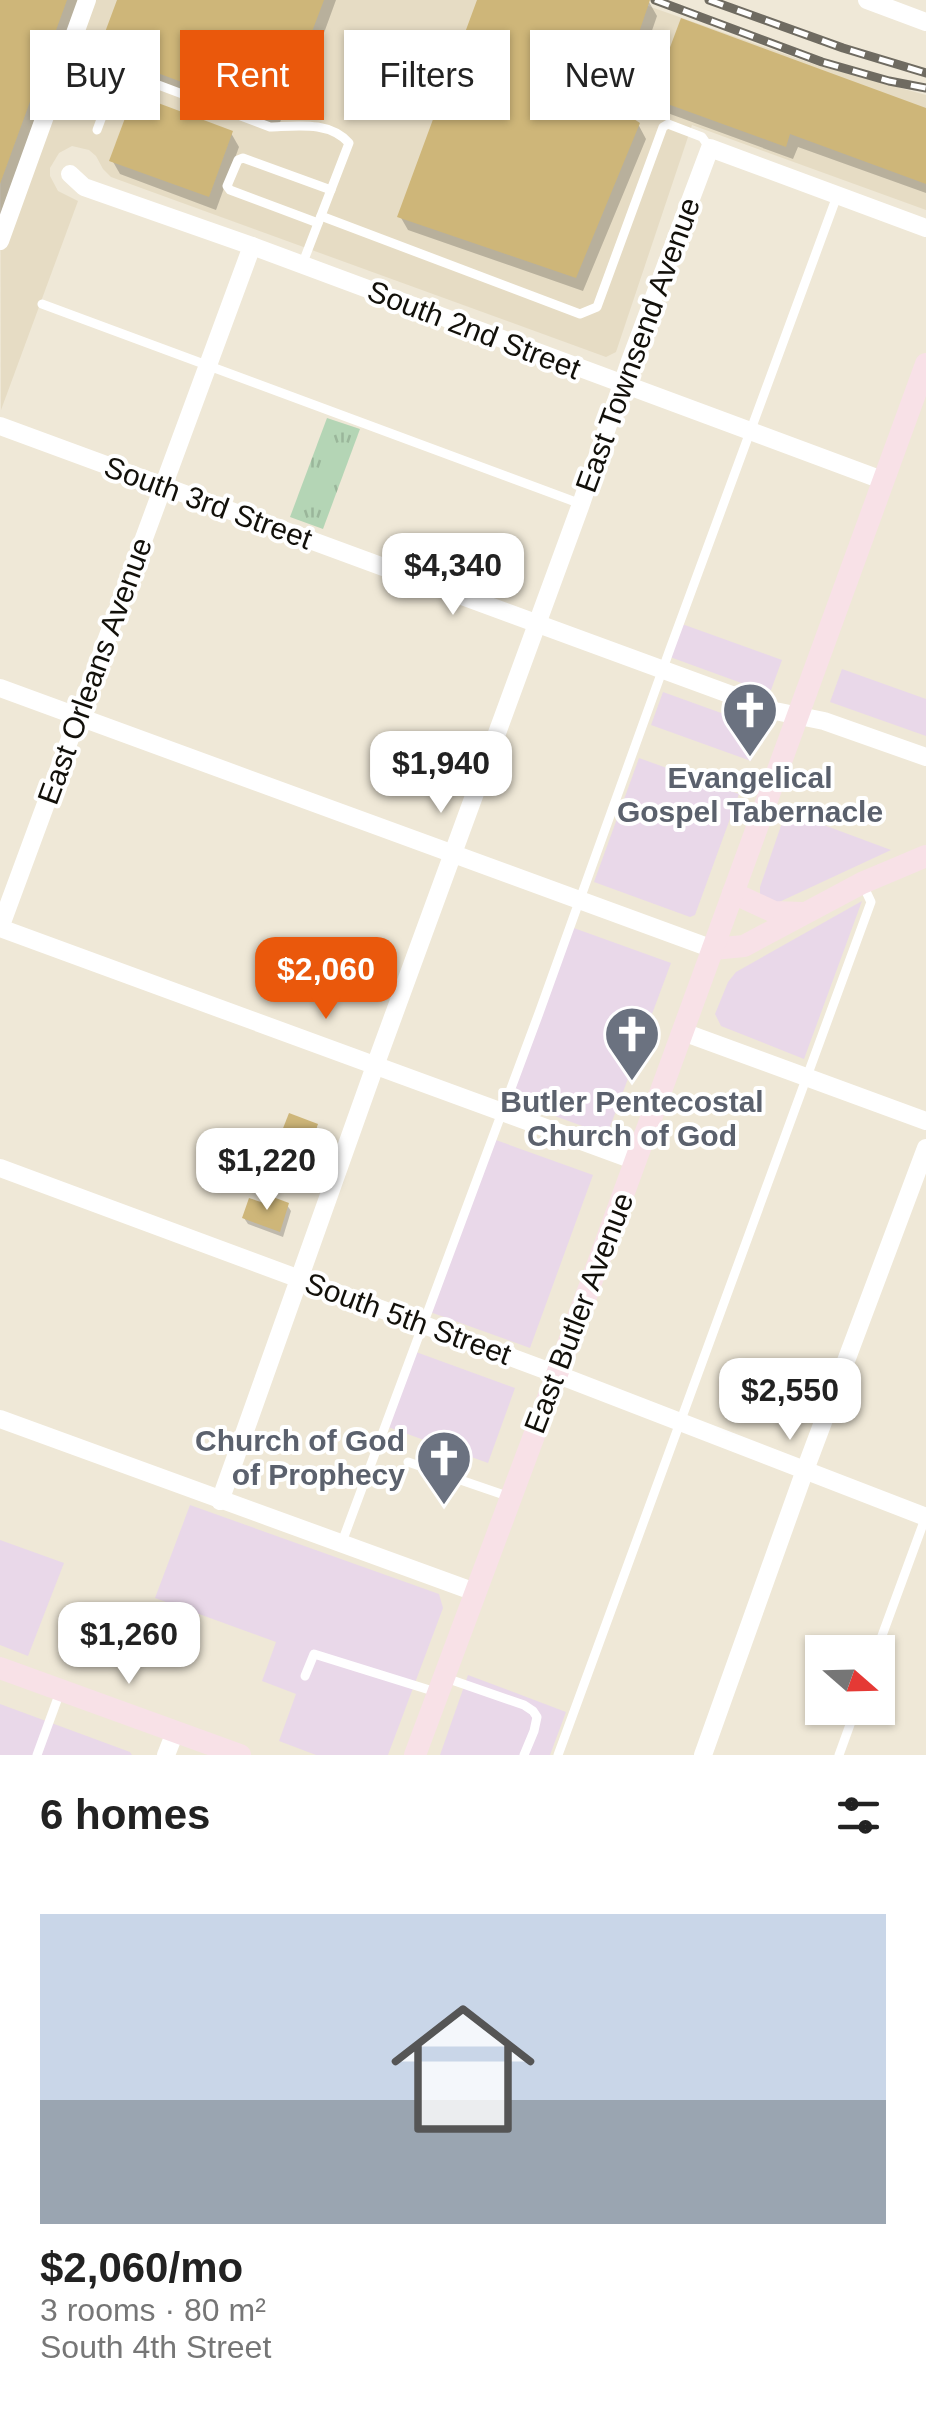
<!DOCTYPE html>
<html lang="en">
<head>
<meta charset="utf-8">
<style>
  body { margin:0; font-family:Arial,sans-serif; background:#f2f2f2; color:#222; height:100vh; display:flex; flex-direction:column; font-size:38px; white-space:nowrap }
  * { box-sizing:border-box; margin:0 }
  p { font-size:32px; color:#767676 }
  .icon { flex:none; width:55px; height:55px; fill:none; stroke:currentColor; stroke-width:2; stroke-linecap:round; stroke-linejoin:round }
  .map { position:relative; height:1755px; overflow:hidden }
  .drawer { display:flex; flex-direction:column; background:#fff; flex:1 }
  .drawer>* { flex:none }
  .guide { position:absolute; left:30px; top:30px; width:868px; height:90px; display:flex; gap:20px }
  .needle { width:65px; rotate:110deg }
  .controls { position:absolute; left:805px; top:1635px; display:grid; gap:20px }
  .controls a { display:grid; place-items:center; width:90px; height:90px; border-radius:0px; background:#fff; box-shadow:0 2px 8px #0004; font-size:50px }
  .price { position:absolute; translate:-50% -85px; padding:0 22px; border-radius:20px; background:#fff; color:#222; font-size:32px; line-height:65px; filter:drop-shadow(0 2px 5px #0008) }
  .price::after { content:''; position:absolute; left:50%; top:60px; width:30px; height:22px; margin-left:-15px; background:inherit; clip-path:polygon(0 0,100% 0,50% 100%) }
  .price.current { background:#ea580c; color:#fff }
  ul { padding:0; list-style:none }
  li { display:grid; align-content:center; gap:20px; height:530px; padding:0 40px }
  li+li { border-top:2px solid #e0e0e0 }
  li span { display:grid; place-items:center; height:310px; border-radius:0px; color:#555 }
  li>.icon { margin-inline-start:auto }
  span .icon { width:180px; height:180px; fill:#fffc; stroke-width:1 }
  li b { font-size:42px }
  h2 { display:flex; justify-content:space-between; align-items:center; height:120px; padding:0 40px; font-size:42px }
  .tag { padding:0 35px; border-radius:0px; background:#fff; box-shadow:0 2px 8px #0004; font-size:35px; line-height:90px }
  .tag.current { background:#ea580c; color:#fff }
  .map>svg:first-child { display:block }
</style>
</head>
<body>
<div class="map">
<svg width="926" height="1755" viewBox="0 0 926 1755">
  <defs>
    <pattern id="grass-tufts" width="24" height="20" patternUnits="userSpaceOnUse" patternTransform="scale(2.5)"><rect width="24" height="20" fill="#b4d5b5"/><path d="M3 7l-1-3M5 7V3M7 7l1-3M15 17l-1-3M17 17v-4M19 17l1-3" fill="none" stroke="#9ab69a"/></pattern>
  </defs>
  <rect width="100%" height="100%" fill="#efe8d7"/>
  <g fill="#e9d8e9">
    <path d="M682 624 782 660 771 690 766 692 670 657Z"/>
    <path d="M842 669 926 699V736L830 702Z"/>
    <path d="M663 692 760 727 762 731 751 761 651 725Z"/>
    <path d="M639 758 739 794 695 915 690 917 594 882Z"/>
    <path d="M786 811 891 850 777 903 760 894V887Z"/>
    <path d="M862 901 804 1059 721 1026 715 1014 728 982 736 972Z"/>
    <path d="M571 927 671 963 607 1135 508 1099Z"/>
    <path d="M493 1139 593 1175 530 1348 430 1312Z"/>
    <path d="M416 1352 515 1388 488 1463 388 1427Z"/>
    <path d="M190 1505 439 1594 443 1608 388 1755H316L279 1741 296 1694 262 1681 276 1642 155 1598Z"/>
    <path d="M0 1540 64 1563 28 1656 0 1645Z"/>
    <path d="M468 1675 566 1712 550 1755H440Z"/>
    <path d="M0 1704 130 1752 132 1755H0Z"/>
  </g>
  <path fill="#e6dcc4" d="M0 0H631L816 65 926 95V210L692 125 616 352 606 357 111 177 103 169 96 156 89 150 72 146 59 153 50 168V176L58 191 78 201 1 410Z"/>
  <path fill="url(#grass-tufts)" d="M327 418 360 429 323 529 290 517Z"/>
  <g fill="#0003">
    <path d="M0 0H79L0 219Z"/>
    <path d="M120 0H336L313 63 303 59 278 128 109 65 101 51Z"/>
    <path d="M480 0H643L649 2 657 16 623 115 638 124 646 139 583 291 408 230 400 216Z"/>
    <path d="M654 98 926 111V193L798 147 793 159 662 111Z"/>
    <path d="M231 133 239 147 216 210 120 174 112 160Z"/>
    <path d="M316 1126 320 1132 313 1150 286 1142 283 1136Z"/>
    <path d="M287 1205 291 1211 283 1237 248 1224 244 1218Z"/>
  </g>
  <g fill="#ceb679">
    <path d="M0 0H67L0 184Z"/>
    <path d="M117 0H324L305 50 295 46 271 115 98 51Z"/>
    <path d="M477 0H650L614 106 640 123 576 278 397 217Z"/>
    <path d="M681 18 926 108V184L790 134 786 147 651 98Z"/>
    <path d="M134 94 233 131 209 197 109 161Z"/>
    <path d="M289 1113 318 1124 310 1145 280 1136Z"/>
    <path d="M273 1197 289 1203 280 1232 242 1218 249 1198 270 1205Z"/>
  </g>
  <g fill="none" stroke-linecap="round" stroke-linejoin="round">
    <g stroke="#fff" stroke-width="9">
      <path d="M68 51 270 127C298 126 329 121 349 143L302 265"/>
      <path d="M97 130 119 71"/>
      <path d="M321 216 580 314 597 307 663 127 668 124 702 137 709 147"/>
      <path d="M318 223 230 190 227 186 238 160 243 158 331 190"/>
      <path d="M42 304 581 504"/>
      <path d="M408 1462 510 1497"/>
      <path d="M342 1542 539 1013 670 649 837 196"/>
      <path d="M876 1652 926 1516"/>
      <path d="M305 1676 314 1654 436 1692"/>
      <path d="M446 1678 524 1705 533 1711 537 1717 534 1731 524 1755"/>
      <path d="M37 1755 60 1692"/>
      <path d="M558 1755 871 902 863 885"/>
      <path d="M839 1755 856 1708"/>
    </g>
    <g stroke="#fff" stroke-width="18">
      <path d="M867 0 926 22"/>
      <path d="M70 174 84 187 252 246 882 480"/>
      <path d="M0 241 87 0"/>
      <path d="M0 426 775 711 824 721 926 757"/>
      <path d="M0 688 713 949"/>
      <path d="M0 928 252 246"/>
      <path d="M0 928 636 1161"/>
      <path d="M683 1032 926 1121"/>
      <path d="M0 1168 556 1374 926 1517"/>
      <path d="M0 1419 475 1592"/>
      <path d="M220 1501 375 1066 581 504 630 361 710 148 926 228"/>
      <path d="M166 1755 175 1732"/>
      <path d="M703 1755 805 1470 926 1148"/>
    </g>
    <g stroke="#f8e1e7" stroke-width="22">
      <path d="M733 893 774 912 802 913"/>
      <path d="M713 949 744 946 862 883 926 856"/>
      <path d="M0 1668 240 1755"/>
      <path d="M415 1755 592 1280 926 364"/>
    </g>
    <g stroke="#6f6b61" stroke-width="9">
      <g id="rail">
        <path d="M655 0 822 62 889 81 926 88"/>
        <path d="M709 0 843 48 926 73"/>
      </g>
    </g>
    <use href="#rail" stroke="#fff" stroke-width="5" stroke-dasharray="15" stroke-linecap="butt"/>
  </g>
  <defs>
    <g id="church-pin" transform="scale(2.875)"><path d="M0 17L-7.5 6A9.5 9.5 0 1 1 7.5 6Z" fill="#6b7280" stroke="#fff"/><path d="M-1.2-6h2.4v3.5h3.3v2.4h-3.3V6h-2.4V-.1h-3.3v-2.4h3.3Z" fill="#fff"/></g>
  </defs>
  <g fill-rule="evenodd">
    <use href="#church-pin" x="750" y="710"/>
    <use href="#church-pin" x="632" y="1034"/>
    <use href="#church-pin" x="444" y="1458"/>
  </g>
  <g text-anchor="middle" stroke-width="8" stroke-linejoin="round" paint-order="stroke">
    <g font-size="30" fill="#12100a" stroke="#fff">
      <text transform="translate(474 330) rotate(21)" y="10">South 2nd Street</text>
      <text transform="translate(638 345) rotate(-70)" y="10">East Townsend Avenue</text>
      <text transform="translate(208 503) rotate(20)" y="10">South 3rd Street</text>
      <text transform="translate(95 671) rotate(-70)" y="10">East Orleans Avenue</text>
      <text transform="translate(579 1313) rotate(-69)" y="10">East Butler Avenue</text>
      <text transform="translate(408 1319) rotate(20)" y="10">South 5th Street</text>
    </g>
    <g font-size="30" font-weight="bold" fill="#5b616d" stroke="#fff">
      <text x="750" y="788">Evangelical<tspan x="750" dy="34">Gospel Tabernacle</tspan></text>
      <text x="632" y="1112">Butler Pentecostal<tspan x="632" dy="34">Church of God</tspan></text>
      <text x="405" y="1451" text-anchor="end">Church of God<tspan x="405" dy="34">of Prophecy</tspan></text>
    </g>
  </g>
</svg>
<div class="controls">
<a><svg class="needle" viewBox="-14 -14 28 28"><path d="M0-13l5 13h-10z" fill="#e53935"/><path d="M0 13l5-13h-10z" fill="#767676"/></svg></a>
</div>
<b class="price" style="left:453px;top:618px">$4,340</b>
<b class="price" style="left:441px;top:816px">$1,940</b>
<b class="price current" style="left:326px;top:1022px">$2,060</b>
<b class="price" style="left:267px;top:1213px">$1,220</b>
<b class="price" style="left:790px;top:1443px">$2,550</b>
<b class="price" style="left:129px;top:1687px">$1,260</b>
<div class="guide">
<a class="tag">Buy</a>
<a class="tag current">Rent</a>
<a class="tag">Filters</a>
<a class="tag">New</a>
</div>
</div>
<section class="drawer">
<h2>6 homes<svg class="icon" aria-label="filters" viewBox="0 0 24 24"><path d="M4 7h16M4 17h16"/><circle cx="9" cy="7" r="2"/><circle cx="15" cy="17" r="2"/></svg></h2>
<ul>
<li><span style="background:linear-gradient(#c9d6e8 60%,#9aa5b1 0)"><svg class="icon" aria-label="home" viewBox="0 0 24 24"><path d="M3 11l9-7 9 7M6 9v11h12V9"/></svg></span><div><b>$2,060/mo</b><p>3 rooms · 80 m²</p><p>South 4th Street</p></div></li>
</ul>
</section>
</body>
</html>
